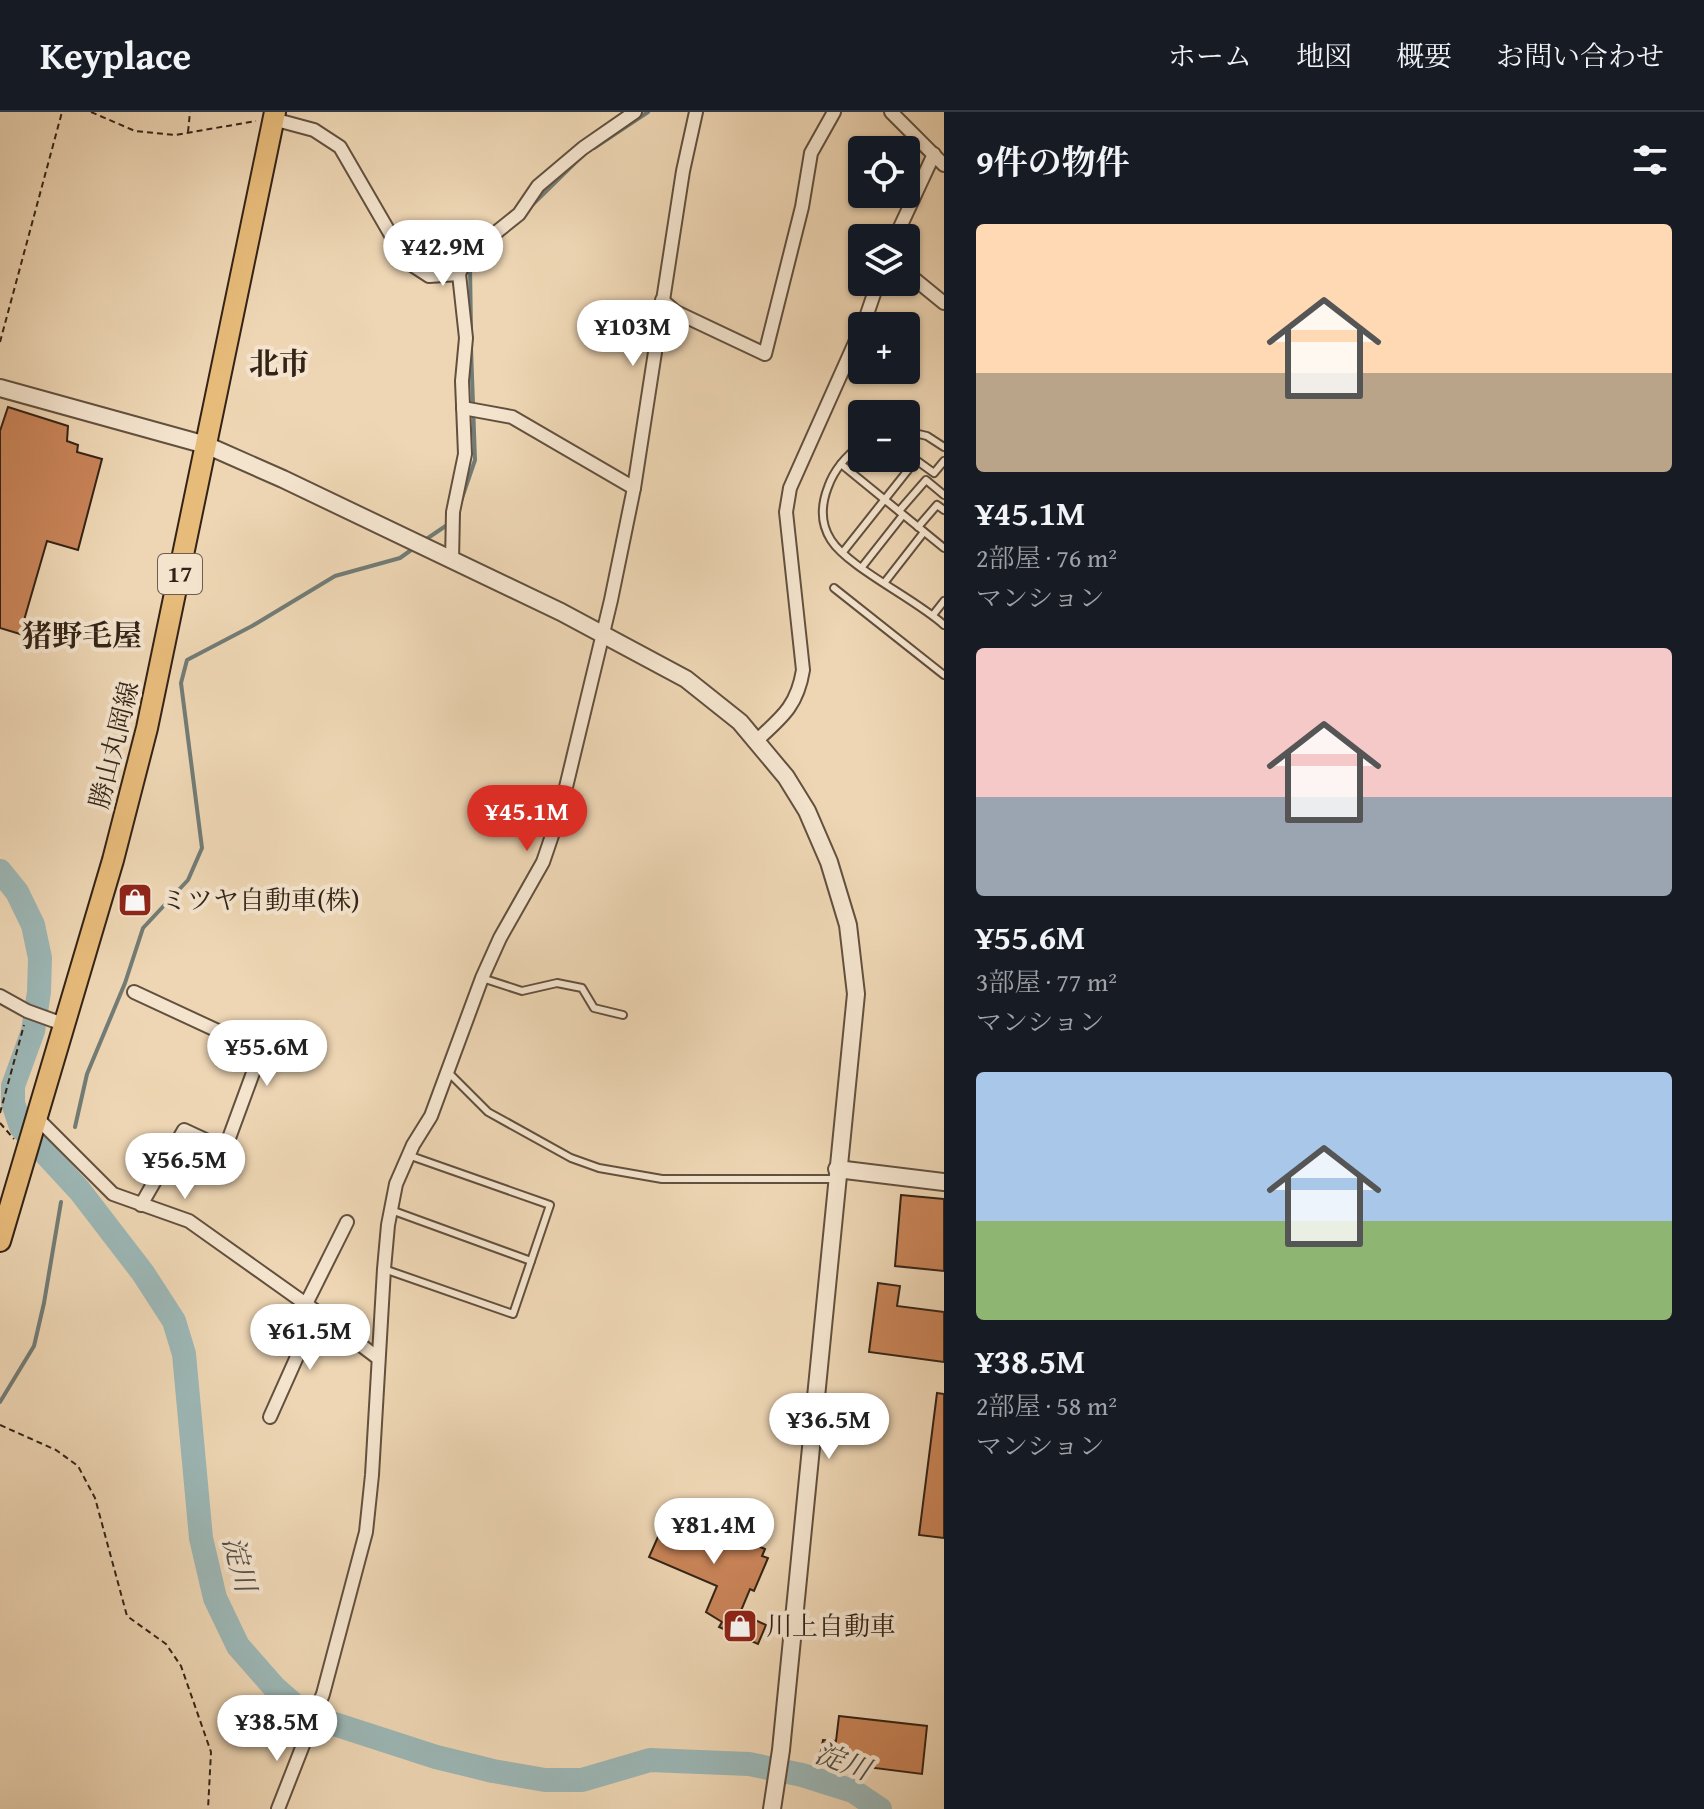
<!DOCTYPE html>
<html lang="ja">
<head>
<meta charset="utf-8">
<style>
  body { margin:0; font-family:"Gentium Book Plus","Noto Serif JP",serif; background:#242831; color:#f1f3f6; height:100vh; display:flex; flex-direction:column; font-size:30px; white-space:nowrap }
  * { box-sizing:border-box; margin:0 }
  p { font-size:26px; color:#9ea1a6 }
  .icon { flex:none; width:44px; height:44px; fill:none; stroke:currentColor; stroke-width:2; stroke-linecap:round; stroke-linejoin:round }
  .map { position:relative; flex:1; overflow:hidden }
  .panel { display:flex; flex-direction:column; background:#171b24; width:760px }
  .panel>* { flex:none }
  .tools { position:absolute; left:848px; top:24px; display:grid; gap:16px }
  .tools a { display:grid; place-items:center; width:72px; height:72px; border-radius:8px; background:#171b24; box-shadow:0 2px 6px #0004; font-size:40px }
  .price { position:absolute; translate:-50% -68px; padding:0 18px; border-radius:28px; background:#fff; color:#222; font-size:26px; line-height:52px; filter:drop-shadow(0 2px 4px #0008) }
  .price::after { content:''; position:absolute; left:50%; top:48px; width:24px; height:18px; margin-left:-12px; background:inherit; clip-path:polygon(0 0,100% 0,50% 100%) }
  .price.selected { background:#d93025; color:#fff }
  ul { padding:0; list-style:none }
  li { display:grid; align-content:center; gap:16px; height:424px; padding:0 32px }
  li span { display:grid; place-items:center; height:248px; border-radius:8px; color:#555 }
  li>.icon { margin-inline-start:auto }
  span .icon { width:144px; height:144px; fill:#fffc; stroke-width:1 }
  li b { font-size:34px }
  h2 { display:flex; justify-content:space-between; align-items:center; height:96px; padding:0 32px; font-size:34px }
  header { display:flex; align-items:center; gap:48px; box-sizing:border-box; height:112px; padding:0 40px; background:#171b24; border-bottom:2px solid #363941 }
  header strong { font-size:38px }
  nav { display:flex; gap:44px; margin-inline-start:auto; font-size:28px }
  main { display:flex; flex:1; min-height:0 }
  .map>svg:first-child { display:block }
</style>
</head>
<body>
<header>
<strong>Keyplace</strong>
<nav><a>ホーム</a><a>地図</a><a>概要</a><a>お問い合わせ</a></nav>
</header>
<main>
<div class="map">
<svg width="944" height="1697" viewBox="0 0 944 1697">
  <rect width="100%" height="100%" fill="#eed6b4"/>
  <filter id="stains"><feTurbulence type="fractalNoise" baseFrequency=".0025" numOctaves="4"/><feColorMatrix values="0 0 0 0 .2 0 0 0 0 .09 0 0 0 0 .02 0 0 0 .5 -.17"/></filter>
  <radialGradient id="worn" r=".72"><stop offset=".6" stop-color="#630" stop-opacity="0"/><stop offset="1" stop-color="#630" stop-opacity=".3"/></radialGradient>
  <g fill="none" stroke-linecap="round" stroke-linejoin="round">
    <g stroke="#727c76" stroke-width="4">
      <path d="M594 36 648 0"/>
      <path d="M529 96 583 43"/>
      <path d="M471 219 470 153 500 124"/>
      <path d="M461 389 475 348 471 236"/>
      <path d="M425 428 450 411"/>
      <path d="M75 1015 87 962 125 871 143 816 188 768 202 736 181 571 187 548 252 514 335 464 400 446 414 436"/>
      <path d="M0 1290 34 1234 44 1191 61 1090"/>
    </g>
    <path stroke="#9cb7b6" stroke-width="24" d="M0 759 17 780 33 813 40 846 39 880 33 919 13 974V991L21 1015 80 1079 143 1161 174 1209 184 1242 201 1426 215 1486 238 1534 274 1575 299 1597 328 1610 436 1645 493 1659 545 1668H582L650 1648 749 1652 802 1663 853 1679 880 1697"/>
  </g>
  <g fill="#c98458" stroke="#332317" stroke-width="2">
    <path d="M8 295 68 314 67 329 78 333 77 340 102 347 78 438 47 429 20 522 0 516V319Z"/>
    <path d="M901 1083 944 1087V1159L895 1154Z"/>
    <path d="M878 1171 900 1174 897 1194 944 1200V1250L869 1240Z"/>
    <path d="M937 1281 944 1282V1426L919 1423Z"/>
    <path d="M674 1389 704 1402 701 1409 765 1437 762 1444 768 1446 754 1479 750 1477 740 1501 766 1513 758 1532 719 1515 722 1510 706 1500 717 1474 649 1445Z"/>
    <path d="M839 1604 927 1614 922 1662 819 1649 823 1628 836 1629Z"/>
  </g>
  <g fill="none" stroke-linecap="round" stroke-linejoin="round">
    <g stroke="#62503e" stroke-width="10">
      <g id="service">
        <path d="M906 319 927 324 944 335"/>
        <path d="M862 332C847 343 834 358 828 375 821 393 820 411 831 428 848 455 917 488 944 513"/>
        <path d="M841 352 944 436"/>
        <path d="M899 399 926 368 944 383"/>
        <path d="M918 415 937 393 944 398"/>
        <path d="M843 440 916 348 934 361 944 349"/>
        <path d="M862 455 903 403"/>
        <path d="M885 470 924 420"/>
        <path d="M834 476 944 563"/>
        <path d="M933 503 944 489"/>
        <path d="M482 866 522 879 557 871 582 876 594 896 623 903"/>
        <path d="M449 961 488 1000 571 1046 599 1056 662 1067H835"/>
        <path d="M391 1098 531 1149"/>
        <path d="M384 1157 513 1202 550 1093 408 1043"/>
      </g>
    </g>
    <g stroke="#62503e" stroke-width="16">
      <g id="minor">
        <path d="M891 0 944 53"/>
        <path d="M273 7 314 18 340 35 406 149 429 164 459 162"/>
        <path d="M895 126 934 42"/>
        <path d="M906 160 944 191"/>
        <path d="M662 188 676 200 765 242 802 95 811 41 834 0"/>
        <path d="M863 214 878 170"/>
        <path d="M463 296 512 305 634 376"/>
        <path d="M452 449 453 400 465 342 462 269 466 226 459 162 468 143 519 102 538 74 583 36 635 0"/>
        <path d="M755 630C781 606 797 595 803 558L786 400 790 376 862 215"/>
        <path d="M134 880 261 939 225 1037 184 1018 141 1093"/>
        <path d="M0 884 27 899 63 912"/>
        <path d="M35 1004 113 1082 189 1109 317 1200 378 1246"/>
        <path d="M306 1192 347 1110"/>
        <path d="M270 1305 317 1200"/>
        <path d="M278 1697 323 1582 366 1420 372 1363 384 1157 388 1113 396 1072 413 1033 431 1004 482 866 500 826 543 750 560 700 611 488 634 376 683 59 696 0"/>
      </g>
    </g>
    <g stroke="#62503e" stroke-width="20">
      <g id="tertiary">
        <path d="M0 276 206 333 283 367 561 500 686 567 740 610 786 665 807 699 829 750 848 813 856 882 781 1638 772 1697"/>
        <path d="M837 1057 944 1070"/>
      </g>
    </g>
    <g stroke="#332317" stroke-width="24">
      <path id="primary" d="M0 1129 113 748 147 616 275 0"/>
    </g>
    <g stroke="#332317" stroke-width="2" stroke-dasharray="6 4" stroke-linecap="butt">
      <path d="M91 0 135 19 175 23 256 9"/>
      <path d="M188 20 190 0"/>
      <path d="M0 230 62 0"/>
      <path d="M0 1001 24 913"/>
      <path d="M0 1011 14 1027"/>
      <path d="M0 1313 56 1338 78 1354 95 1386 127 1504 166 1532 181 1554 211 1640 208 1697"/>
    </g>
    <use href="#service" stroke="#f4e4ce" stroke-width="6"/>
    <use href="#minor" stroke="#f4e4ce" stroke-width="12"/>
    <use href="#tertiary" stroke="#f4e4ce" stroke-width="16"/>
    <use href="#primary" stroke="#e7bb7a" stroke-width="20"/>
  </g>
  <defs>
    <g id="shop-square" transform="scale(1.8)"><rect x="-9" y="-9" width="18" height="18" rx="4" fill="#8f2418" stroke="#f4e4ce"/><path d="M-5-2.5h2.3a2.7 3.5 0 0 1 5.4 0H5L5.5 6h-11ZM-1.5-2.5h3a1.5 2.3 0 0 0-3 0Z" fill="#fff"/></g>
  </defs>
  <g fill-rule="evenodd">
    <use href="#shop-square" x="135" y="788"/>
    <use href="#shop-square" x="740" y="1514"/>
  </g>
  <g text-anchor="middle" stroke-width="8" stroke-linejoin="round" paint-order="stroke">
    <rect fill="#f4e4ce" stroke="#6d5d4e" stroke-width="2" x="158" y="442" width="44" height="40" rx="6"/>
    <g font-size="24" font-weight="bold" fill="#332317">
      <text x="180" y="470">17</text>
    </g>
    <g font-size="26" fill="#332317" stroke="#f4e4ce">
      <text transform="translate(114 633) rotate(-76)" y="9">勝山丸岡線</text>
    </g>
    <g font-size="26" fill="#332317" stroke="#f4e4ce" text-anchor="start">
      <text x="161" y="797">ミツヤ自動車(株)</text>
      <text x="766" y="1523">川上自動車</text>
    </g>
    <g font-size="28" font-style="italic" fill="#524f47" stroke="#f4e4ce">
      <text transform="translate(240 1452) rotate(75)" y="10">淀川</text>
      <text transform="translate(843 1649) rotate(20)" y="10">淀川</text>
    </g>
    <g font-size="30" font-weight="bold" fill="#332317" stroke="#f4e4ce">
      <text x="279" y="262">北市</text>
      <text x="82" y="534">猪野毛屋</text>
    </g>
  </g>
  <rect width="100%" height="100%" filter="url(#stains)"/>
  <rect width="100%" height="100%" fill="url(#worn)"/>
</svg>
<div class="tools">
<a><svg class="icon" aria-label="locate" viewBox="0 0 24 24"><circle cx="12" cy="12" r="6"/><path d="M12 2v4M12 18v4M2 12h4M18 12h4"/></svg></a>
<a><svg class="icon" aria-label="layers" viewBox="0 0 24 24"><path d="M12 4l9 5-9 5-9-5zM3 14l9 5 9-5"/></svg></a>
<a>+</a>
<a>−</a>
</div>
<b class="price" style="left:443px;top:176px">¥42.9M</b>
<b class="price" style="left:633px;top:256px">¥103M</b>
<b class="price selected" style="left:527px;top:741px">¥45.1M</b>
<b class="price" style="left:267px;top:976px">¥55.6M</b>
<b class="price" style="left:185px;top:1089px">¥56.5M</b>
<b class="price" style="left:310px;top:1260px">¥61.5M</b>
<b class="price" style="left:829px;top:1349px">¥36.5M</b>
<b class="price" style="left:714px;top:1454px">¥81.4M</b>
<b class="price" style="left:277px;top:1651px">¥38.5M</b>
</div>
<section class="panel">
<h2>9件の物件<svg class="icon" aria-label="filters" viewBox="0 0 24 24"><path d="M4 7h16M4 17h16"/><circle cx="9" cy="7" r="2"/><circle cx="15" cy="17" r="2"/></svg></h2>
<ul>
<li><span style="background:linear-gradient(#ffd9b3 60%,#b9a48a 0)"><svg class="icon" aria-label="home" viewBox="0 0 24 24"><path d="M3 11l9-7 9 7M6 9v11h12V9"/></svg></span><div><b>¥45.1M</b><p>2部屋 · 76 m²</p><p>マンション</p></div></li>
<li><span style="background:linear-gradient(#f6c9c9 60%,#9aa5b1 0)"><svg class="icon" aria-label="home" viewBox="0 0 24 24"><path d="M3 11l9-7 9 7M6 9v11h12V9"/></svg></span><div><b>¥55.6M</b><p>3部屋 · 77 m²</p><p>マンション</p></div></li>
<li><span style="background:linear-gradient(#a9c7e8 60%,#8fb573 0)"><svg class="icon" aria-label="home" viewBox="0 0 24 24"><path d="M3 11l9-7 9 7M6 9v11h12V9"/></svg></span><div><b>¥38.5M</b><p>2部屋 · 58 m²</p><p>マンション</p></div></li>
</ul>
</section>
</main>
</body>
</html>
